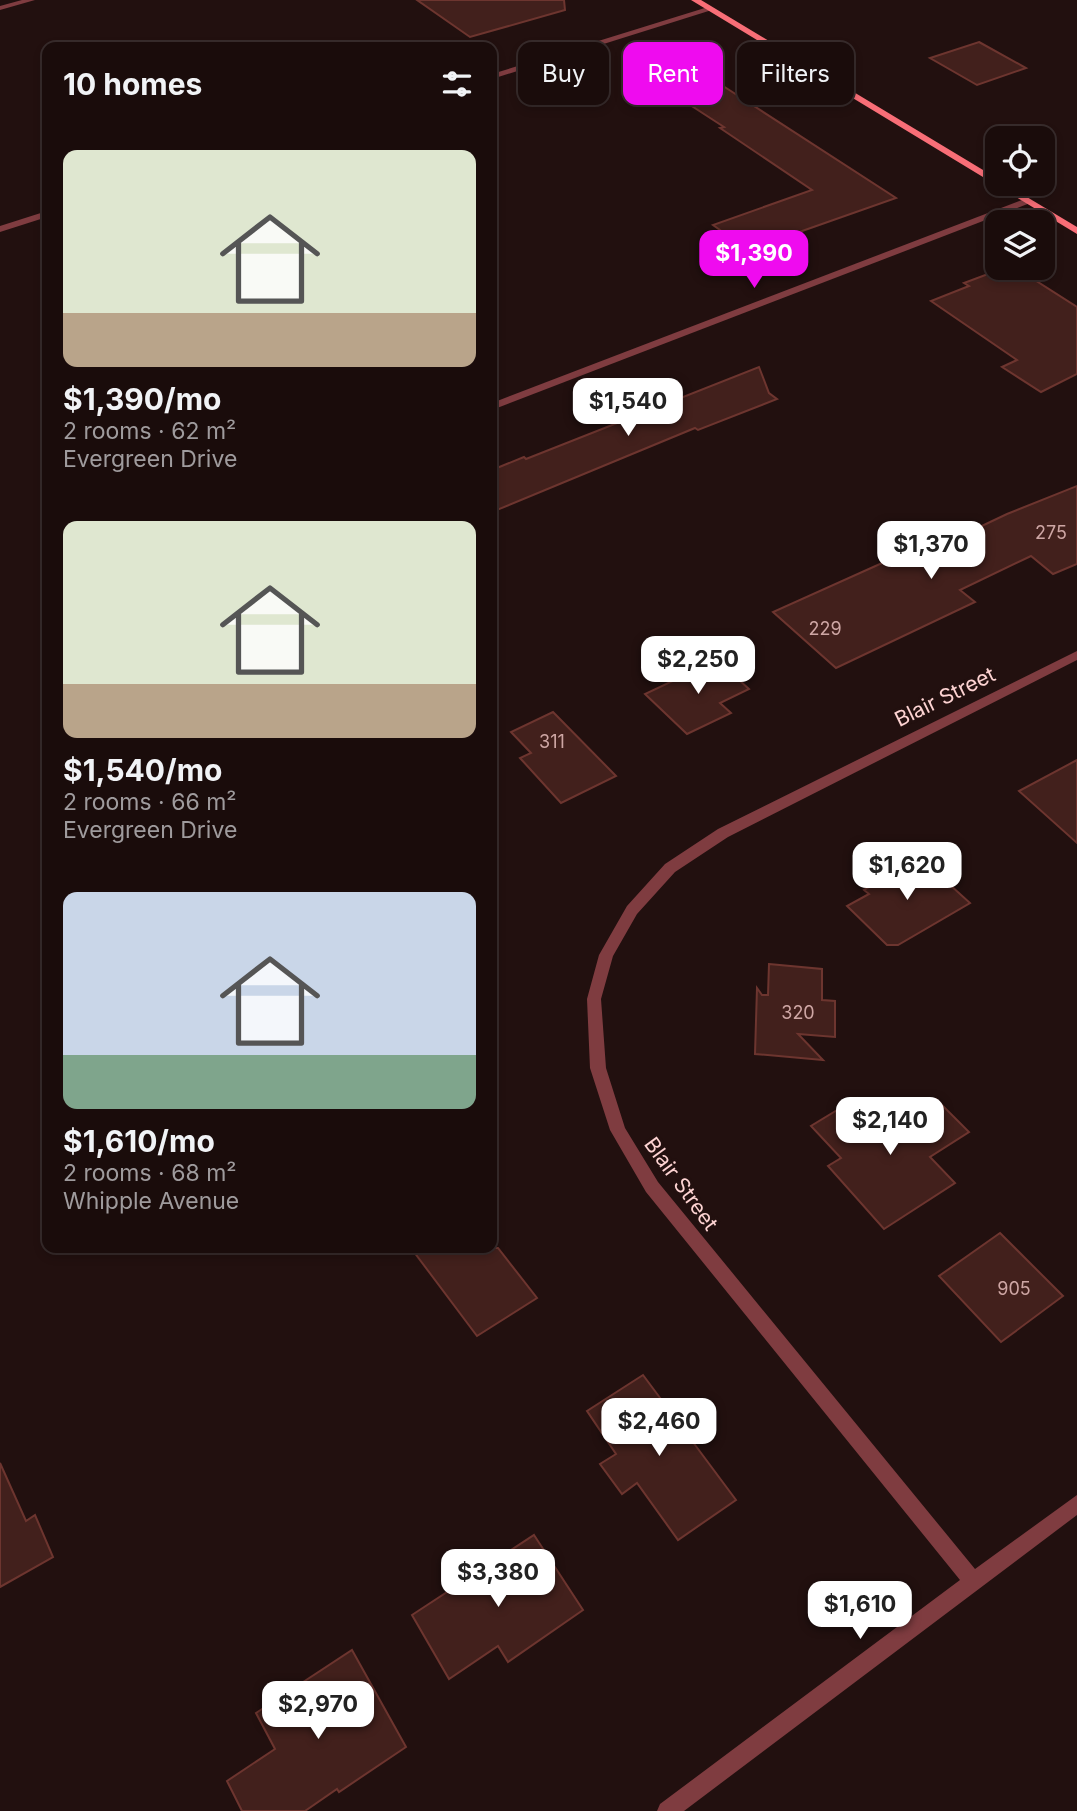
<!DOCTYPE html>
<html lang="en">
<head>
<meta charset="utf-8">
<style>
  body { margin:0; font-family:Inter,sans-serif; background:#271a19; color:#f1f3f6; height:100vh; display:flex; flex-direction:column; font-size:26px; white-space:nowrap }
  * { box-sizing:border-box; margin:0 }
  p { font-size:23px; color:#9f9b9d }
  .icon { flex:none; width:38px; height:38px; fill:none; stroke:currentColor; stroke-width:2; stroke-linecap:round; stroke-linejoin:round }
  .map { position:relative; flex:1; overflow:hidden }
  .drawer { position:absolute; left:42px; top:42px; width:455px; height:1211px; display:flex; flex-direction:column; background:#1a0c0b; border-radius:14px; box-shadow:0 4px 10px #0003,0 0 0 2px #382c2c }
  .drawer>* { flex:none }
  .top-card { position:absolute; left:518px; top:42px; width:453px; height:63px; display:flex; gap:14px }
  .buttons { position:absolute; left:985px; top:126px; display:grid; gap:14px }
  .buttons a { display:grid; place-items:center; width:70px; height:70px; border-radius:14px; background:#1a0c0b; box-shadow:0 4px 10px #0003,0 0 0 2px #382c2c; font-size:35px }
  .price { position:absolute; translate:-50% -60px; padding:0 16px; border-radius:14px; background:#fff; color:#222; font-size:23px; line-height:46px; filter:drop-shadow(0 2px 4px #0008) }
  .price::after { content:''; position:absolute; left:50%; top:42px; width:21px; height:16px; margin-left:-10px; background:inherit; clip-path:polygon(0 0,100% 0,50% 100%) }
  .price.active { background:#ef0bef; color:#fff }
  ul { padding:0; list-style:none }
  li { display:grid; align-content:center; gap:14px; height:371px; padding:0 21px }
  li span { display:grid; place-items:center; height:217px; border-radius:14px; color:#555 }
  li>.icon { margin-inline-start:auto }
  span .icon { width:126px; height:126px; fill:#fffc; stroke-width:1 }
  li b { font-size:30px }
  h2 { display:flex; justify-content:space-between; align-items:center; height:84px; padding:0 21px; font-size:30px }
  .pill { padding:0 24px; border-radius:14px; background:#1a0c0b; box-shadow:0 4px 10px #0003,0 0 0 2px #382c2c; font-size:24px; line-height:63px }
  .pill.active { background:#ef0bef; color:#fff }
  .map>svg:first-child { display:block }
</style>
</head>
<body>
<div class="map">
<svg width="1077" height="1811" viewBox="0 0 1077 1811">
  <rect width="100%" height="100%" fill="#22100f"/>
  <g fill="#42201c" stroke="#6d352f" stroke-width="2">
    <path d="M417 0H564L565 10 470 37Z"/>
    <path d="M979 42 1026 68 977 85 930 58Z"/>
    <path d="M720 84 896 198 748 250 713 225 812 190 720 128 724 127 678 97Z"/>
    <path d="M1004 268H1016L1077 307V374L1041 392 1002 367 1017 360 931 301 969 286 964 283Z"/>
    <path d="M759 367 769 393 777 399 698 430 695 428 492 512V470L524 457 526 459Z"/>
    <path d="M1077 486V564L1053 574 1031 556 960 590 975 602 836 668 773 612 900 555 903 557 922 548 927 552 1007 514Z"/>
    <path d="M717 660 749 689 720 703 731 713 687 734 645 694Z"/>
    <path d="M553 712 616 776 561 803 520 758 531 753 511 732Z"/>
    <path d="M1077 760V843L1019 791Z"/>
    <path d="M917 855 970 903 898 945H887L847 906 869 894 864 890 887 877 883 873Z"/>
    <path d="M769 964 822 969V1000L835 1001V1037L798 1034 823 1060 755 1054 757 988 762 995H768Z"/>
    <path d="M857 1098 886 1130 936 1099 969 1132 930 1157 955 1183 884 1229 828 1166 841 1158 811 1126Z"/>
    <path d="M1000 1233 1063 1296 1001 1342 939 1276Z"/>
    <path d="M411 1248H498L537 1298 477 1336Z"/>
    <path d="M643 1375 736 1500 678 1540 637 1483 622 1494 600 1464 616 1454 587 1411Z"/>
    <path d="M0 1463 26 1521 35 1515 53 1557 0 1587Z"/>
    <path d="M534 1535 583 1610 508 1662 498 1646 449 1679 412 1615Z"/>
    <path d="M352 1650 406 1747 339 1792 337 1789 305 1811H242L227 1781 275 1749 256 1713Z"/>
  </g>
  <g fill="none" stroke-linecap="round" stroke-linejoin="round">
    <g fill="#7f3c40" fill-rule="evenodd">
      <path d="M22 0H35L0 10V6Z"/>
      <path d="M708 7 715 9 492 79V74Z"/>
      <path d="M1027 198 1032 201 1030 203 492 410V403Z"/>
      <path d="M47 211V217L0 232V226Z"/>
      <path d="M1077 651V660L728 837 675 872 637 914 613 956 601 999 606 1068 625 1128 658 1182 975 1569 1077 1495V1515L684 1811H657L660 1804 960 1580 646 1192 610 1130 590 1068 587 999 599 955 627 906 665 864 718 829Z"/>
    </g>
    <path fill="#f86e77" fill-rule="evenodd" d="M691 0H701L998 179V184H1005L1077 227V234Z"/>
  </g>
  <g text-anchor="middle" stroke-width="6" stroke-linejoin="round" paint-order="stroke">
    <g font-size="18" fill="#cea6a4">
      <text x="1051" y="539">275</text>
      <text x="825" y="635">229</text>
      <text x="552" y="748">311</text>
      <text x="798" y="1019">320</text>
      <text x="1014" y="1295">905</text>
    </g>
    <g font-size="21" fill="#fdd3d2" stroke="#22100f">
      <text transform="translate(945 697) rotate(-26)" y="7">Blair Street</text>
      <text transform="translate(681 1184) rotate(54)" y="7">Blair Street</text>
    </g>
  </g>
</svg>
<div class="buttons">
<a><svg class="icon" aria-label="locate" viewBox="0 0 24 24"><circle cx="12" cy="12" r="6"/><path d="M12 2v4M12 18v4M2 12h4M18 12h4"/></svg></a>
<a><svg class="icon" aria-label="layers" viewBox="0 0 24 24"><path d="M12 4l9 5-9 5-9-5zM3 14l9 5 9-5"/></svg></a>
</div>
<b class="price active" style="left:754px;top:290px">$1,390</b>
<b class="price" style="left:628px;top:438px">$1,540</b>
<b class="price" style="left:931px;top:581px">$1,370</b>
<b class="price" style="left:698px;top:696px">$2,250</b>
<b class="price" style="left:907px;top:902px">$1,620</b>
<b class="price" style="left:890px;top:1157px">$2,140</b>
<b class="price" style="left:659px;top:1458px">$2,460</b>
<b class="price" style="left:498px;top:1609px">$3,380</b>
<b class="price" style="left:860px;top:1641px">$1,610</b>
<b class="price" style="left:318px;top:1741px">$2,970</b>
<div class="top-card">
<a class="pill">Buy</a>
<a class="pill active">Rent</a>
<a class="pill">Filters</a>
</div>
<section class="drawer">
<h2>10 homes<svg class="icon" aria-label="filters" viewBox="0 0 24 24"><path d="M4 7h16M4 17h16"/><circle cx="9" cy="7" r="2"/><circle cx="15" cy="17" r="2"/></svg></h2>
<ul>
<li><span style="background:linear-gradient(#dfe7d0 75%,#b9a48a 0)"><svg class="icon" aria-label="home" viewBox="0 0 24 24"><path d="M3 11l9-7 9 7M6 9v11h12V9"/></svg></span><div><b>$1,390/mo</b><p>2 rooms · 62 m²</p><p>Evergreen Drive</p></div></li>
<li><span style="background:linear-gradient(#dfe7d0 75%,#b9a48a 0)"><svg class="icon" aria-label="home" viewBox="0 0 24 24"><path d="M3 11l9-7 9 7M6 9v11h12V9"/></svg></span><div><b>$1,540/mo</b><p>2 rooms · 66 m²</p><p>Evergreen Drive</p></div></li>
<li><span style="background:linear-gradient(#c9d6e8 75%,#7fa58c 0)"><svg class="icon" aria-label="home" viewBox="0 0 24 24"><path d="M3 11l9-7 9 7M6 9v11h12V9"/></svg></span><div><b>$1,610/mo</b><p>2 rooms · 68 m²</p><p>Whipple Avenue</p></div></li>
</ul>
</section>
</div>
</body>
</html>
